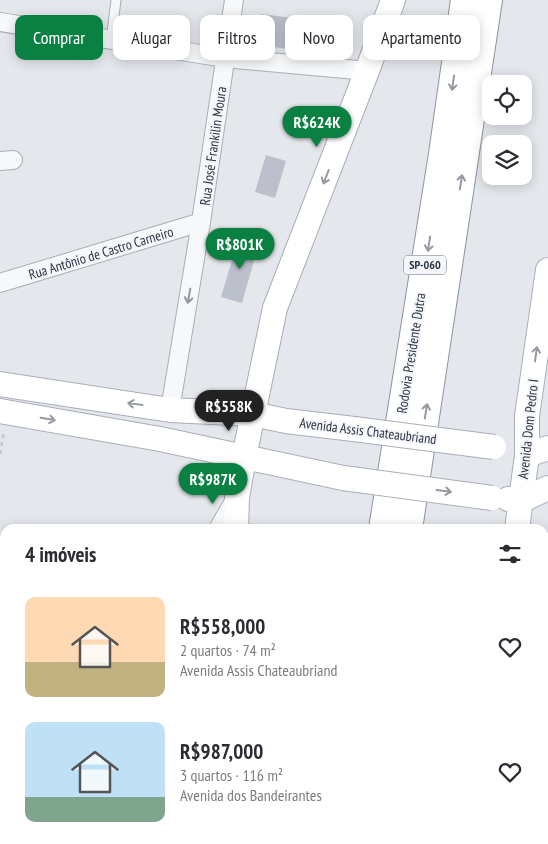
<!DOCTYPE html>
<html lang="pt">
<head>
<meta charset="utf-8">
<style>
  body { margin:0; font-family:"PT Sans Narrow",sans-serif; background:#f7f7f7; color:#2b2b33; height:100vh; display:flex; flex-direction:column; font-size:19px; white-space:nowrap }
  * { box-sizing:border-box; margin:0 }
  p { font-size:16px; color:#7c7c81 }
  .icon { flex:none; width:28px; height:28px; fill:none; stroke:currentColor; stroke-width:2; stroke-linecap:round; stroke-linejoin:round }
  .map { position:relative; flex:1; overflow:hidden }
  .panel { position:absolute; left:0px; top:524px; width:549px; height:321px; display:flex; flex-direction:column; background:#fff; border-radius:15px 15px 0 0; box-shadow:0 2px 12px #0003 }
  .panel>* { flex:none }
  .top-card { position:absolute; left:15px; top:15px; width:519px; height:45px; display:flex; gap:10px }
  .fabs { position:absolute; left:482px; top:75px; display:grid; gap:10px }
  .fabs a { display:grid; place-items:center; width:50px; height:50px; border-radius:10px; background:#fff; box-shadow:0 2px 12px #0003; font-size:25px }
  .price { position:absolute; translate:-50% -42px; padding:0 11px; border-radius:18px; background:#0b8043; color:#fff; font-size:16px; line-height:32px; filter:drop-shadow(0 1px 2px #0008) }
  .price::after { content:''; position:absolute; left:50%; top:30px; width:15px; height:11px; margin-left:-8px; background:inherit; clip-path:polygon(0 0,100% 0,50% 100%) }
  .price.current { background:#222; color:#fff }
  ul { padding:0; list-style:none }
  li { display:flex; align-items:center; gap:15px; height:125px; padding:0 25px }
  li span { display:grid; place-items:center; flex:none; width:140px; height:100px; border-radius:10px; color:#555 }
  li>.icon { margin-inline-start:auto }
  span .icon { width:60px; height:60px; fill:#fffc; stroke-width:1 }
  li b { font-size:21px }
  h2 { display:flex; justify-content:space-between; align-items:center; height:60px; padding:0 25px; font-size:21px }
  .tag { padding:0 18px; border-radius:10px; background:#fff; box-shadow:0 2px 12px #0003; font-size:18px; line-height:45px }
  .tag.current { background:#0b8043; color:#fff }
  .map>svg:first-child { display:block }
</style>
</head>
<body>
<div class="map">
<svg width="548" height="844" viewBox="0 0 548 844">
  <rect width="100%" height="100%" fill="#e4e7ec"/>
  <g fill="#bbc0ca">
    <path d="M261 14 340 24 336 55 257 45Z"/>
    <path d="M266 155 286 161 275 198 255 192Z"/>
    <path d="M239 237 259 243 242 303 221 297Z"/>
  </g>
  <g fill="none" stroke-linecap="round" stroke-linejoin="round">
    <g stroke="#a9aeb7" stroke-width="11">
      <path id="lane" d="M111 40 116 0"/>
    </g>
    <g stroke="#a9aeb7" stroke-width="20">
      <g id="street">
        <path d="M0 22 225 58 367 71"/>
        <path d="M0 161 13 160"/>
        <path d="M0 283 201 222"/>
        <path d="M170 410 201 222 234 0"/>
        <path d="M218 529 236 498"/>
        <path d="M0 555H5"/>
        <path d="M544 672 548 673"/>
        <path d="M0 688 5 689"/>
        <path d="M0 829 5 830"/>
        <path d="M73 840 101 844"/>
      </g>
    </g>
    <g stroke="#a9aeb7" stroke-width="26">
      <g id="secondary">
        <path d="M0 384 170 410 253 414 286 421 354 429"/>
        <path d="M0 411 160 439 343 478"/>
        <path d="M527 455 548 448"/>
        <path d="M508 499 520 501 548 488"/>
        <path d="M236 529 237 498 244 457 275 308 367 71 393 0"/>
        <path d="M517 529 527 455V416L548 270"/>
        <path d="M249 840V844"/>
        <path d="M476 844 477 840"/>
      </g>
    </g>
    <g stroke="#8b94a3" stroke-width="30">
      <g id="highway">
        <path d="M383 529 443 154 465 0"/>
        <path d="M408 529 488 0"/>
        <path d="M332 844 333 840"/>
        <path d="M359 844V840"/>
        <path d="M459 844 461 840"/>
      </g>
    </g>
    <path stroke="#c2c5cb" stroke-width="2.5" stroke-dasharray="4 4" stroke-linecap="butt" d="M0 454 4 431"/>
    <use href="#lane" stroke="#f7f8fa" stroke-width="9"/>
    <use href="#street" stroke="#f7f8fa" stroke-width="18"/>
    <use href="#secondary" stroke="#fff" stroke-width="24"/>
    <use href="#highway" stroke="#fff" stroke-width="28"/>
    <g stroke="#a9aeb7" stroke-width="26" stroke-linecap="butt">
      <g id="secondary-bridge">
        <path d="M354 429 494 447"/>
        <path d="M343 478 492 498"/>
      </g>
    </g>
    <use href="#secondary-bridge" stroke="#fff" stroke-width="24"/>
  </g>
  <defs><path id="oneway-shaft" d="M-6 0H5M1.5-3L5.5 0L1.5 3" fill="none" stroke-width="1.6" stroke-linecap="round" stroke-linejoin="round" transform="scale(1.25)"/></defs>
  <g stroke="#959aa2">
    <use href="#oneway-shaft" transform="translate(453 83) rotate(98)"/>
    <use href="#oneway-shaft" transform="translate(326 177) rotate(111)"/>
    <use href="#oneway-shaft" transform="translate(461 182) rotate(-81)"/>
    <use href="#oneway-shaft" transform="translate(429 244) rotate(99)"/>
    <use href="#oneway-shaft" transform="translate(536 354) rotate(-82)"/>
    <use href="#oneway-shaft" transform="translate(135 404) rotate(-172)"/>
    <use href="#oneway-shaft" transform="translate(426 411) rotate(-81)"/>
    <use href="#oneway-shaft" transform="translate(48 419) rotate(10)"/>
    <use href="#oneway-shaft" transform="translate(444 491) rotate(7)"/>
  </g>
  <use stroke="#9196a0" href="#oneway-shaft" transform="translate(189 296) rotate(100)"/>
  <g text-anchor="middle" stroke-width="4" stroke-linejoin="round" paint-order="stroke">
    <rect fill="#f4f6f9" stroke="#676e7b" stroke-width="1" x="404" y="255.5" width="42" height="19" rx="4"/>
    <g font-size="12" font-weight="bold" fill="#2b3445">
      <text x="425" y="269">SP-060</text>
    </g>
    <g font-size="14" fill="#2b3445" stroke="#f4f6f9">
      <text transform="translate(213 146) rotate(-82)" y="5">Rua José Frankilin Moura</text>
      <text transform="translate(101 253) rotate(-17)" y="5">Rua Antônio de Castro Carneiro</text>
      <text transform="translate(411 353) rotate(-81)" y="5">Rodovia Presidente Dutra</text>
      <text transform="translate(528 429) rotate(-84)" y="5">Avenida Dom Pedro I</text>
      <text transform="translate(368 431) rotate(7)" y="5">Avenida Assis Chateaubriand</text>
    </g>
  </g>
</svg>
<div class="fabs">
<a><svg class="icon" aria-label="locate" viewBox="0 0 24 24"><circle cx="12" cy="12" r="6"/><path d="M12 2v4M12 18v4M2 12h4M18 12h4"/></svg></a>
<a><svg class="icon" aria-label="layers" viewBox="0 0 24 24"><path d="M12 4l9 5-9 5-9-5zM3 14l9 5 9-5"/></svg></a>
</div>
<b class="price" style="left:317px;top:148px">R$624K</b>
<b class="price" style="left:240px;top:270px">R$801K</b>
<b class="price current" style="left:229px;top:432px">R$558K</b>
<b class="price" style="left:213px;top:505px">R$987K</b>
<div class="top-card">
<a class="tag current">Comprar</a>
<a class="tag">Alugar</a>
<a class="tag">Filtros</a>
<a class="tag">Novo</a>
<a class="tag">Apartamento</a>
</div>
<section class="panel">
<h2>4 imóveis<svg class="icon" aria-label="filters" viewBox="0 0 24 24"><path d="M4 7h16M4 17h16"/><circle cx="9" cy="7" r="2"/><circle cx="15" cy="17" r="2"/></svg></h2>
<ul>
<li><span style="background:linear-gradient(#ffd9b3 65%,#c2b280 0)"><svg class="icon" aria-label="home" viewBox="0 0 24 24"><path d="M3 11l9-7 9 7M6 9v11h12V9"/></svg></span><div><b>R$558,000</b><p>2 quartos · 74 m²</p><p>Avenida Assis Chateaubriand</p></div><svg class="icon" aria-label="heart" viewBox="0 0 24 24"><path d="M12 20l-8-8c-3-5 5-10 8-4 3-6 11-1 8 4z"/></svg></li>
<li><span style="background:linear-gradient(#bfe0f5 75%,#7fa58c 0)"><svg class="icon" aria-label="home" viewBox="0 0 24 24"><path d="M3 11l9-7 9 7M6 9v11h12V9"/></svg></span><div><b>R$987,000</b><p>3 quartos · 116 m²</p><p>Avenida dos Bandeirantes</p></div><svg class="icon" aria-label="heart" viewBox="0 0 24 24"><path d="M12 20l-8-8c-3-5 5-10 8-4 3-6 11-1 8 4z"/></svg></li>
</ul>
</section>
</div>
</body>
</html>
